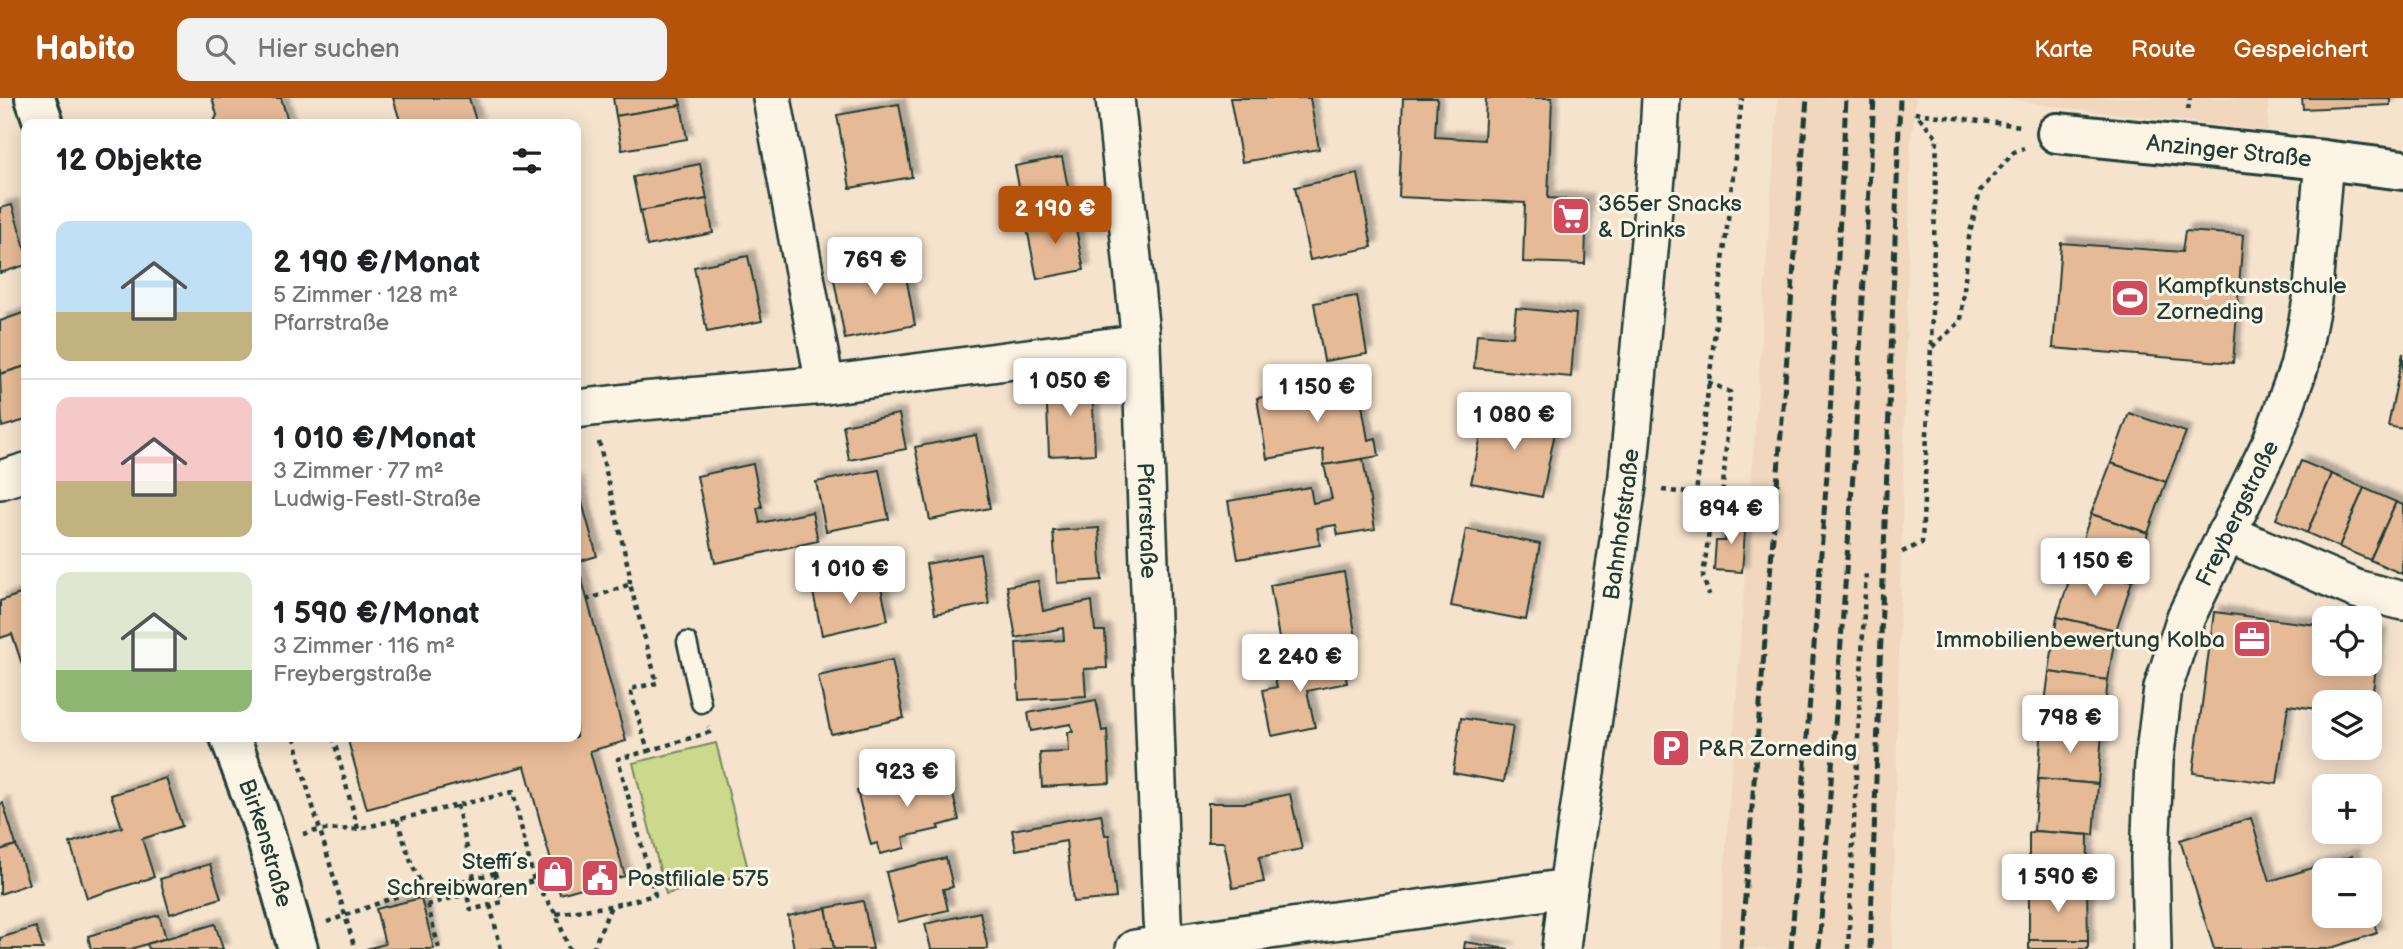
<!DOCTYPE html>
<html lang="de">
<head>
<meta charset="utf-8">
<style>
  body { margin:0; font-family:"Balsamiq Sans",sans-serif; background:#f2f2f2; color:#202124; height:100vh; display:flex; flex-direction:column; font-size:26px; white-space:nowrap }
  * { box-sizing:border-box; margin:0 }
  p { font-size:23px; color:#757577 }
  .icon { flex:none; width:38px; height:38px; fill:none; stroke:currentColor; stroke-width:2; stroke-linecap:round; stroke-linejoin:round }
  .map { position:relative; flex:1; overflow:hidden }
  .drawer { position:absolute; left:21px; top:21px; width:560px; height:623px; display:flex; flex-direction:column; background:#fff; border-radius:14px; box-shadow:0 4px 18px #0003 }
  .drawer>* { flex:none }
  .tools { position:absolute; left:2312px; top:508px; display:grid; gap:14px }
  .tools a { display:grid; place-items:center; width:70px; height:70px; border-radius:14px; background:#fff; box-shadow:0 4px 18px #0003; font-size:35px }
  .price { position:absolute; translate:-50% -60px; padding:0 16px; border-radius:7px; background:#fff; color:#222; font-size:23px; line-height:46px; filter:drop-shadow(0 2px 4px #0008) }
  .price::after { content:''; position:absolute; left:50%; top:42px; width:21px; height:16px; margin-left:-10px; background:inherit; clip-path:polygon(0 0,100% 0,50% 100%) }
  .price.on { background:#b45309; color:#fff }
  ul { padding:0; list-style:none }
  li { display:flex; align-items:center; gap:21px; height:175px; padding:0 35px }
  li+li { border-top:2px solid #e0e0e0 }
  li span { display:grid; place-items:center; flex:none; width:196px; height:140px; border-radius:14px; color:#555 }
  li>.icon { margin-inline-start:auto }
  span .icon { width:84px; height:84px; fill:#fffc; stroke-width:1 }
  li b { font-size:30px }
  h2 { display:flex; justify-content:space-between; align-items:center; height:84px; padding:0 35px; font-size:30px }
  header { display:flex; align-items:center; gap:42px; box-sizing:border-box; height:98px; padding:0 35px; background:#b45309; color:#fff }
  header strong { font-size:33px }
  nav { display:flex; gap:38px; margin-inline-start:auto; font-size:24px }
  .search { width:490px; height:63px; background:#f2f2f2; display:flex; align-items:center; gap:18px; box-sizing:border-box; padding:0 24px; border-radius:14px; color:#757577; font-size:26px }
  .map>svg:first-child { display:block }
</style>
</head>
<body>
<header>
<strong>Habito</strong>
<div class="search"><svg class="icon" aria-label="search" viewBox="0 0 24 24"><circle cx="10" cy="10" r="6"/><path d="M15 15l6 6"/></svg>Hier suchen</div>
<nav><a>Karte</a><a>Route</a><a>Gespeichert</a></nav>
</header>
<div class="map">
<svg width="2403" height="851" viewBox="0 0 2403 851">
  <defs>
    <filter id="shadow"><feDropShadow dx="6" dy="-6" stdDeviation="2" flood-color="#0004"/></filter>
  </defs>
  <rect width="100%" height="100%" fill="#f5e3ce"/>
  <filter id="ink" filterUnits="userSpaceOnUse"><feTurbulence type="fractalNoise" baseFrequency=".0143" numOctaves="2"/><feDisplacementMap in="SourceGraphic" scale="14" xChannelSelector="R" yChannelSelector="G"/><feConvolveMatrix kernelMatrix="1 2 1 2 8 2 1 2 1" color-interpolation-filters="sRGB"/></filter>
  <g filter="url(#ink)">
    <g fill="#f0d7be">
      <path d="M1778 0H1916L1911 42 1892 851H1719Z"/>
      <path d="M2005 0H2268V33L2050 8Z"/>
    </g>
    <path fill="#ccd88c" stroke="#768a60" stroke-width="2" d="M716 645 749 775 666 796 633 665Z"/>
    <g fill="#e6ba97" stroke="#1f3d34" stroke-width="2" filter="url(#shadow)">
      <path d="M212 0H281L289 26H213L217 17Z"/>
      <path d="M393 0H469L477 26H401Z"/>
      <path d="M613 0H679L681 7 616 18Z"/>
      <path d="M1230 0H1310L1319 51 1242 64Z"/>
      <path d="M1403 0H1437L1435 39 1484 42 1486 0H1552L1548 100 1587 102 1585 166 1523 164 1525 105 1399 99Z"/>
      <path d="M2302 0H2390V7L2303 11Z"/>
      <path d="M899 6 912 79 850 90 837 17Z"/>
      <path d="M681 7 687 41 622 52 616 18Z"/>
      <path d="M1062 59 1073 115 1026 125 1015 68Z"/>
      <path d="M700 66 707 101 640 113 633 79Z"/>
      <path d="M1358 76 1372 149 1310 162 1295 89Z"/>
      <path d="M707 101 713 135 647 148 640 113Z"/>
      <path d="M12 107 26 154V167L0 175V110Z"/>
      <path d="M1073 115 1084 172 1037 181 1026 125Z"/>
      <path d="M2185 133 2243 137 2233 265 2053 250 2061 145 2182 154Z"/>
      <path d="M901 151 915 227 845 241 833 176 877 167 875 156Z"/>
      <path d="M748 158 762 223 707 234 694 169Z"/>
      <path d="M1357 198 1367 256 1324 263 1314 205Z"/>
      <path d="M1516 210 1576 216 1571 279 1474 270 1477 236 1513 239Z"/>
      <path d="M26 214V268L0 276V223Z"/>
      <path d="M2403 255V331L2388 328Z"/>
      <path d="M26 268V322L2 329 0 276Z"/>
      <path d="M1092 282 1095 356 1049 358 1046 284Z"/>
      <path d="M1358 283 1368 342 1376 340 1379 358 1324 367 1323 351 1267 361 1257 300Z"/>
      <path d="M1487 309 1557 324 1542 399 1471 385Z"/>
      <path d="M2129 315 2186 334 2166 384 2111 365Z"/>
      <path d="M899 316 906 351 849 362 843 327Z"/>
      <path d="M976 337 990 410 930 422 915 349Z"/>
      <path d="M1363 361 1375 431 1338 437 1336 427 1317 430 1320 447 1238 461 1228 403 1310 389 1313 405 1332 401 1324 367Z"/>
      <path d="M2301 363 2332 376 2307 435 2276 421Z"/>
      <path d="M2111 365 2166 384 2148 435 2091 416Z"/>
      <path d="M753 366 762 409 757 410 760 425 812 414 818 443 715 465 697 378Z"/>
      <path d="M879 372 889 421 826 433 816 384Z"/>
      <path d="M2332 376 2364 390 2339 449 2307 435Z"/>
      <path d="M576 383 597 458 577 464 626 643 590 653 625 778 560 796 525 668 367 711 347 639H463L464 641 471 639H576Z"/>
      <path d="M2364 390 2396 404 2370 462 2339 449Z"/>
      <path d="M2396 404 2403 407 2402 476 2370 462Z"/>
      <path d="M2091 416 2148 435 2132 483 2074 468Z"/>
      <path d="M1727 418 1746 420 1742 474 1714 472 1716 443H1725Z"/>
      <path d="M1099 430 1102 482 1057 485 1053 433Z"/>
      <path d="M1466 431 1540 446 1526 522 1451 508Z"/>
      <path d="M980 456 989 506 935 516 926 466Z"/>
      <path d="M2074 468 2132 483 2116 532 2057 519Z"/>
      <path d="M1344 474 1357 545 1282 558 1270 487Z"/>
      <path d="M879 480 888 522 822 537 813 494Z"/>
      <path d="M1038 483 1043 513 1092 503 1095 533H1105L1107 570 1084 571 1086 598 1019 602 1016 545 1064 542 1063 530 1016 540 1007 488Z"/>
      <path d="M26 494V565L22 566 12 536 0 540V503Z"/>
      <path d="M2214 514 2324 528V565H2370V534L2380 536 2370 617V604H2324V612L2288 607 2277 686 2193 675Z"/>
      <path d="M2057 519 2116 532 2108 582 2049 574Z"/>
      <path d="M1342 559 1347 585 1307 593 1315 629 1272 638 1263 592 1277 589 1273 573Z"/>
      <path d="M892 562 904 620 831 636 818 578Z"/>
      <path d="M2049 574 2108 582 2102 634 2042 628Z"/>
      <path d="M1096 602 1102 633 1107 632 1110 685 1042 689 1040 655 1069 654 1068 634H1073L1071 626 1031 633 1028 615Z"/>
      <path d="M1461 620 1513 628 1504 684 1453 675Z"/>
      <path d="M2042 628 2102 634 2098 686 2038 681Z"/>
      <path d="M947 671 959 722 938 728 939 731 903 739 905 750 880 756 877 745 871 747 857 693Z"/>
      <path d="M166 680 182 728 142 741 154 779 87 800 70 745 122 729 111 697Z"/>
      <path d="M2038 681 2098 686 2094 737 2034 733Z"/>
      <path d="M1290 696 1302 751 1259 759 1264 784 1233 790 1224 744H1208V705H1247Z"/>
      <path d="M3 705 16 747 0 752V706Z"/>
      <path d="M1101 716 1105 737H1109L1116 800 1073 804 1066 743 1016 752 1012 732Z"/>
      <path d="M2251 720 2270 783 2352 758 2357 772H2324V817H2370V812L2377 835 2328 851H2214L2180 742Z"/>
      <path d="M2034 733 2088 737 2087 789H2029V735Z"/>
      <path d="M16 747 29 786 0 796V752Z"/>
      <path d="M946 760 953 789 943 791 948 812 898 824 886 774Z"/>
      <path d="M210 766 221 800 170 816 160 781Z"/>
      <path d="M2029 789H2087L2088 842H2029Z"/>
      <path d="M421 800 434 851H366L385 846 376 811Z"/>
      <path d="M863 803 873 851H834L826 810Z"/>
      <path d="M826 810 834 851H794L788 818Z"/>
      <path d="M980 814 988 851H931L925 826Z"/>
      <path d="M159 817 166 840 131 851H91L88 838Z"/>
      <path d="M215 826 223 851H149L147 846Z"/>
      <path d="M36 829 43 851H0V840Z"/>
      <rect x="2029" y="842" width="59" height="9"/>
      <path d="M1465 844 1509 851H1464Z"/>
    </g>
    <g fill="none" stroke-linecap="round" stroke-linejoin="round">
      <g stroke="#1f3d34" stroke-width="23">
        <path id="service" d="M687 544 701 605"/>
      </g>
      <g stroke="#1f3d34" stroke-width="42">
        <g id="minor">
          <path d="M772 0 825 287"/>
          <path id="s1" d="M1115 0 1141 245 1162 822 1165 846"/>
          <path d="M576 311 643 303 825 287 1141 245"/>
          <path d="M0 382 26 374"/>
          <path d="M2226 435 2356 491 2403 503"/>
          <path d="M1135 851 1568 790"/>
          <path id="s2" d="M1561 851 1568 790 1627 388 1658 57 1661 0"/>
          <path id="s3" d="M2152 851 2150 760 2154 663 2163 590 2186 519 2272 343 2299 269 2312 202 2324 62"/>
        </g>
      </g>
      <g stroke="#1f3d34" stroke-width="44">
        <g id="tertiary">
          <path d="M35 0 44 26"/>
          <path id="s4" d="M2057 35 2324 62 2403 72"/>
          <path id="s5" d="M230 639 262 725 298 851"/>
        </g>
      </g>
      <g stroke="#1f3d34" stroke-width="4.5" stroke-dasharray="5 5" stroke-linecap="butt">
        <path d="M2188 12 2190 0"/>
        <path d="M1915 15 2021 28"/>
        <path d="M1932 249 1961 223 1969 139 1980 93 2014 54 2024 50"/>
        <path d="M1708 284 1730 294 1722 403 1711 418 1703 479 1709 497"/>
        <path d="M599 344 629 473 630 486"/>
        <path d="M1662 392 1696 396 1742 0"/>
        <path d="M1902 454 1922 445 1931 249 1937 39 1915 15"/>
        <path d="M295 639 301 668 355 851"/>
        <path d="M333 639 358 731"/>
        <path d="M648 653 710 634 708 629"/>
        <path d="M457 707 474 780"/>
        <path d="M397 722 412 767 423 789 439 851"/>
        <path d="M303 736 320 732 358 731 513 694 534 783 556 816 569 851"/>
        <path d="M495 775 502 804 471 812 463 783Z"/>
        <path d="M498 791 534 783"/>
        <path d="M427 807 466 796"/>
        <path d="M490 807 501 851"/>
        <path d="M556 816 611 808 655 797 618 661 648 653 630 591 657 585 630 486 587 502"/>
        <path d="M327 824 423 789"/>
        <path d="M593 851 611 808"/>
        <path d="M1848 851 1866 472"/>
      </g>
      <use href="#service" stroke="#fcf5e5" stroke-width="18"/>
      <use href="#minor" stroke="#fcf5e5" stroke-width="37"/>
      <use href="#tertiary" stroke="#fcf5e5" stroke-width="38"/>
      <g stroke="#1f3d34" stroke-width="5" stroke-dasharray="10 5" stroke-linecap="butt">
        <path d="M1741 851 1807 0"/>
        <path d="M1791 851 1827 376 1846 0"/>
        <path d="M1819 851 1854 362 1874 0"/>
        <path d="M1870 851 1900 0"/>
      </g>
    </g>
  </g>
  <defs>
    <g id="supermarket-square" transform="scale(2.0125)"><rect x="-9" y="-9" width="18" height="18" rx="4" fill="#d1495b" stroke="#fcf5e5"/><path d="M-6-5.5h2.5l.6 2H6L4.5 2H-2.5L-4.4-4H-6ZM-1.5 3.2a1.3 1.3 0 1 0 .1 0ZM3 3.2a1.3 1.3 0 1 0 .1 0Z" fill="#fff"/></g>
    <g id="stadium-square" transform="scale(2.0125)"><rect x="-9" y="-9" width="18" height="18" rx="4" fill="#d1495b" stroke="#fcf5e5"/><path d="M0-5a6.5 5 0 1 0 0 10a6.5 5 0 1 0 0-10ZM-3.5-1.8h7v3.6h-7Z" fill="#fff"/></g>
    <g id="office-square" transform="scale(2.0125)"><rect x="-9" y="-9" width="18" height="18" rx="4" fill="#d1495b" stroke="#fcf5e5"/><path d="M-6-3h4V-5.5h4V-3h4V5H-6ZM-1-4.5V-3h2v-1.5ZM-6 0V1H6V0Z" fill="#fff"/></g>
    <g id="parking-square" transform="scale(2.0125)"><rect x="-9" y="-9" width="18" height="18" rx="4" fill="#d1495b" stroke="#fcf5e5"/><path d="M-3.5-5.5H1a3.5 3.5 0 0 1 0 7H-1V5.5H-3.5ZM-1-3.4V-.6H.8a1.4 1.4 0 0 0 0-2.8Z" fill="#fff"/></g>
    <g id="shop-square" transform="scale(2.0125)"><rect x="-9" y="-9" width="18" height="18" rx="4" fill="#d1495b" stroke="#fcf5e5"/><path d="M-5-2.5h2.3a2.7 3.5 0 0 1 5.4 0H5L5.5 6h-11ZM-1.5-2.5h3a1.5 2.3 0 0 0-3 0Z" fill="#fff"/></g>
    <g id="civic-square" transform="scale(2.0125)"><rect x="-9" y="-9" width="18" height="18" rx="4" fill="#d1495b" stroke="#fcf5e5"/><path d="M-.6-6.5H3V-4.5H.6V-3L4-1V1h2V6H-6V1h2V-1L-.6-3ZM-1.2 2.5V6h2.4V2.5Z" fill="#fff"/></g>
  </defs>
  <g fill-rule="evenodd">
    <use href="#supermarket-square" x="1571" y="118"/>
    <use href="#stadium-square" x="2130" y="200"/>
    <use href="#office-square" x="2252" y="541"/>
    <use href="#parking-square" x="1671" y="650"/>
    <use href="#shop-square" x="555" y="776"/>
    <use href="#civic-square" x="600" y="780"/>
  </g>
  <g text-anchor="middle" stroke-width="6" stroke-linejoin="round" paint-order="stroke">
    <g font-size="23" fill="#1f3d34" stroke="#fcf5e5">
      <text dy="8" stroke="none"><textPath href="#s4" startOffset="173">Anzinger Straße</textPath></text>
      <text dy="8" stroke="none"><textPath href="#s3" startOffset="452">Freybergstraße</textPath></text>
      <text dy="8" stroke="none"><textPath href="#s1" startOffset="424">Pfarrstraße</textPath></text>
      <text dy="8" stroke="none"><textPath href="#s2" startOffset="429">Bahnhofstraße</textPath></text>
      <text dy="8" stroke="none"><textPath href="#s5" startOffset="112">Birkenstraße</textPath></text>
    </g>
    <g font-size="23" fill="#1f3d34" stroke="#fcf5e5" text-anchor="start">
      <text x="1598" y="113">365er Snacks<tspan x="1598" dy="26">&amp; Drinks</tspan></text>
      <text x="2157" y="195">Kampfkunstschule<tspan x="2157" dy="26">Zorneding</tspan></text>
      <text x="2225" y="549" text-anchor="end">Immobilienbewertung Kolba</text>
      <text x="1698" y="658">P&amp;R Zorneding</text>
      <text x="528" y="771" text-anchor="end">Steffi´s<tspan x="528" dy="26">Schreibwaren</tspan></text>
      <text x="627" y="788">Postfiliale 575</text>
    </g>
  </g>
</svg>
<div class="tools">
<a><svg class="icon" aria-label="locate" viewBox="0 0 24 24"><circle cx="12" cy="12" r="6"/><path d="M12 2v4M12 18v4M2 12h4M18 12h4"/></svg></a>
<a><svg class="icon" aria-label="layers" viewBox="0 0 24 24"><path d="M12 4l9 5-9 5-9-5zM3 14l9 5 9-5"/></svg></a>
<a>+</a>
<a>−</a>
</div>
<b class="price on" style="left:1055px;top:148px">2 190 €</b>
<b class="price" style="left:875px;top:199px">769 €</b>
<b class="price" style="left:1070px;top:320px">1 050 €</b>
<b class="price" style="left:1317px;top:326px">1 150 €</b>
<b class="price" style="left:1514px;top:354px">1 080 €</b>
<b class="price" style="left:1731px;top:448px">894 €</b>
<b class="price" style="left:2095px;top:500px">1 150 €</b>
<b class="price" style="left:850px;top:508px">1 010 €</b>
<b class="price" style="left:1300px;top:596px">2 240 €</b>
<b class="price" style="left:2070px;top:657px">798 €</b>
<b class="price" style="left:907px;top:711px">923 €</b>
<b class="price" style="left:2058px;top:816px">1 590 €</b>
<section class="drawer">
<h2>12 Objekte<svg class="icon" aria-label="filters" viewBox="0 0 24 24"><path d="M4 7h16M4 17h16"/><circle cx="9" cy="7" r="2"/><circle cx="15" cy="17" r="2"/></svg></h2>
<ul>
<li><span style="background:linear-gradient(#bfe0f5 65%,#c2b280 0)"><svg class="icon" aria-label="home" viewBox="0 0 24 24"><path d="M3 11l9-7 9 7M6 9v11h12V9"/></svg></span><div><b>2 190 €/Monat</b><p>5 Zimmer · 128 m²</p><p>Pfarrstraße</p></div></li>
<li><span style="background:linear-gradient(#f6c9c9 60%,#c2b280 0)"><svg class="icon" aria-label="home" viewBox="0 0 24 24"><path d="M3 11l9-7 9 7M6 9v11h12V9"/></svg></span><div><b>1 010 €/Monat</b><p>3 Zimmer · 77 m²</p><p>Ludwig-Festl-Straße</p></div></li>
<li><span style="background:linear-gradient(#dfe7d0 70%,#8fb573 0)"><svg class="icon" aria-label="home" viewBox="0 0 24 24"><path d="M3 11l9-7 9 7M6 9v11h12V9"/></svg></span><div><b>1 590 €/Monat</b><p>3 Zimmer · 116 m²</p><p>Freybergstraße</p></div></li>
</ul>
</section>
</div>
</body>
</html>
